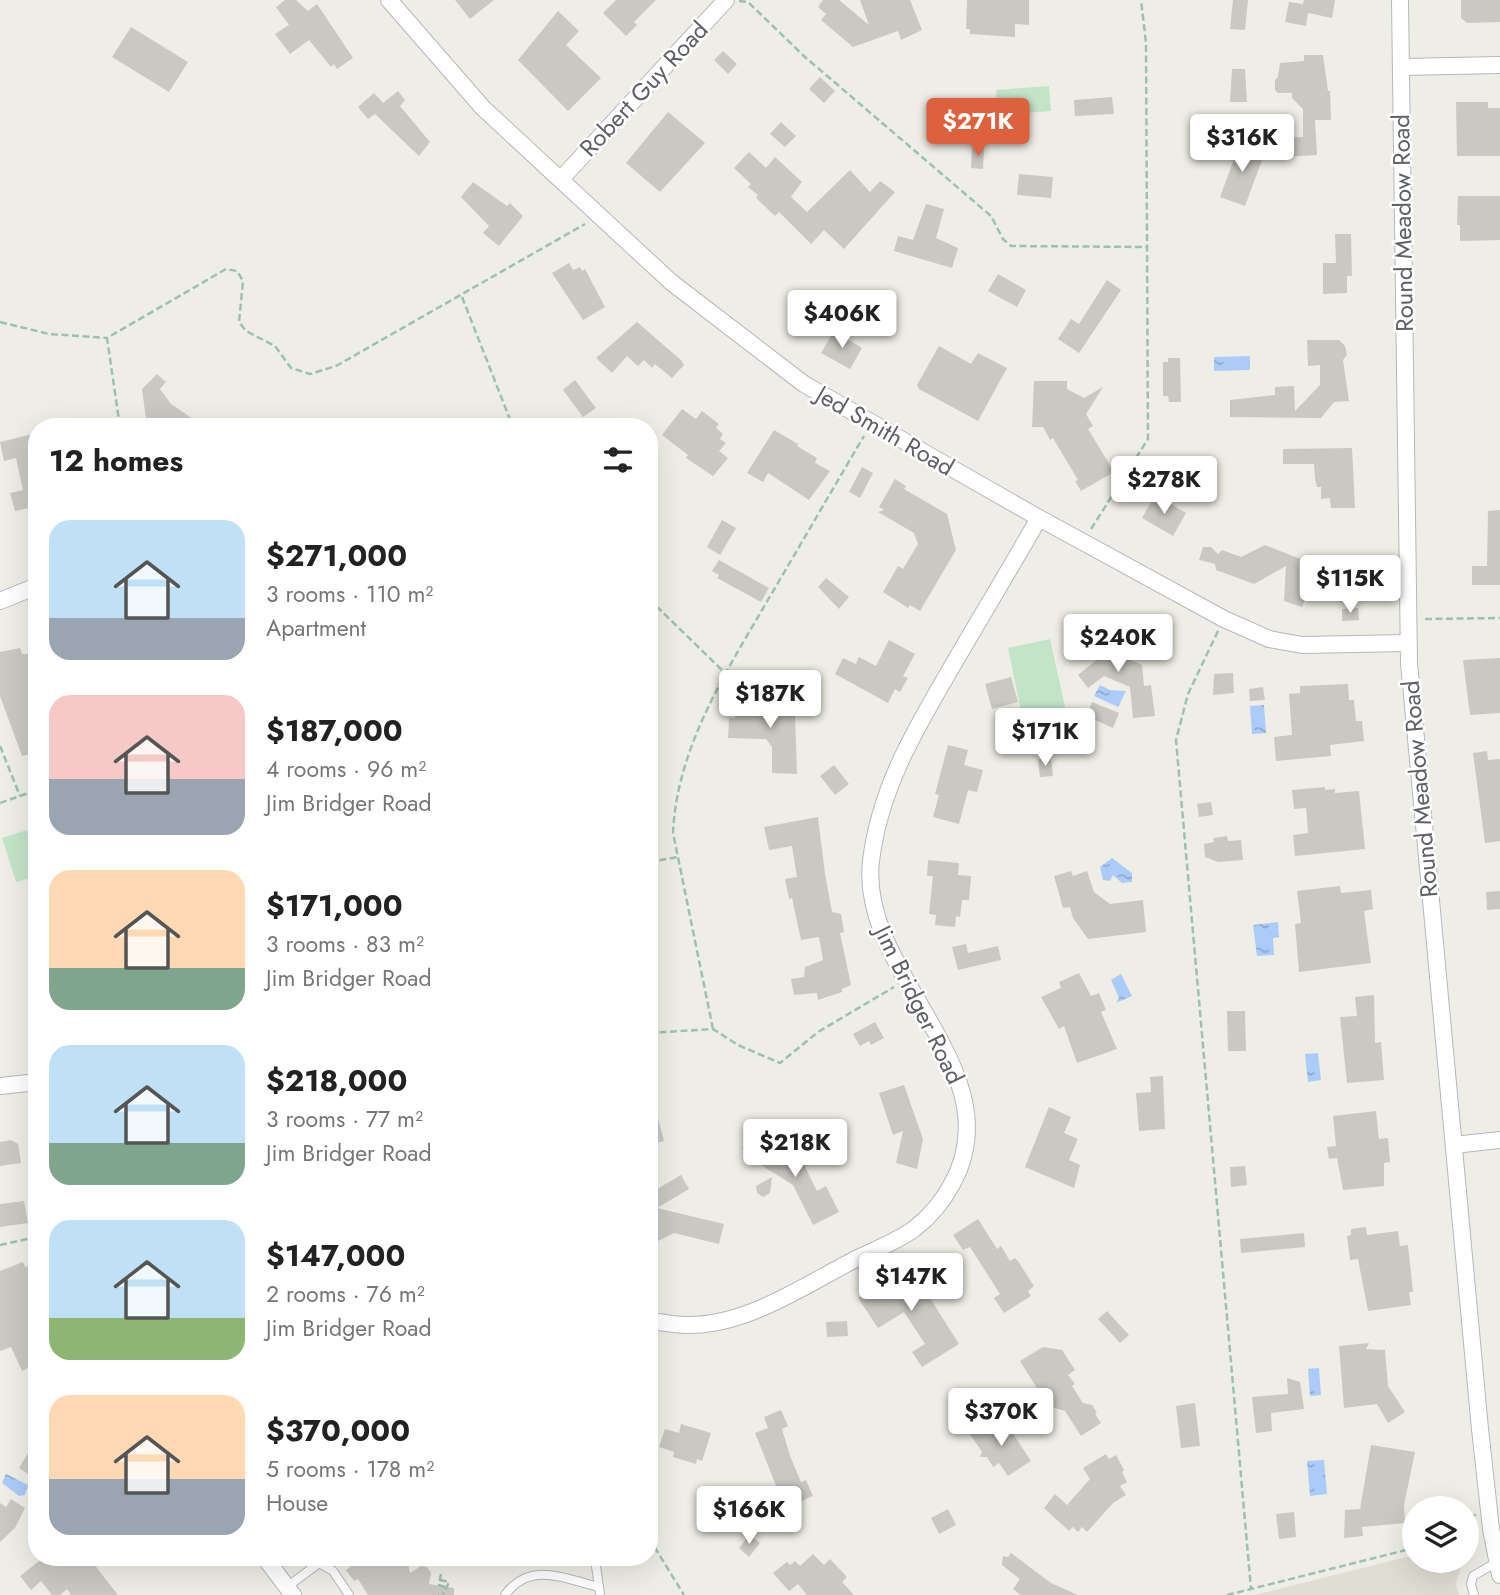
<!DOCTYPE html>
<html lang="en">
<head>
<meta charset="utf-8">
<style>
  body { margin:0; font-family:Jost,sans-serif; background:#f2f2f2; color:#222; height:100vh; display:flex; flex-direction:column; font-size:26px; white-space:nowrap }
  * { box-sizing:border-box; margin:0 }
  p { font-size:23px; color:#767676 }
  .icon { flex:none; width:38px; height:38px; fill:none; stroke:currentColor; stroke-width:2; stroke-linecap:round; stroke-linejoin:round }
  .map { position:relative; flex:1; overflow:hidden }
  .sheet { position:absolute; left:28px; top:418px; width:630px; height:1148px; display:flex; flex-direction:column; background:#fff; border-radius:28px; box-shadow:0 7px 28px #0002 }
  .sheet>* { flex:none }
  .buttons { position:absolute; left:1402px; top:1496px; display:grid; gap:14px }
  .buttons a { display:grid; place-items:center; width:77px; height:77px; border-radius:50%; background:#fff; box-shadow:0 7px 28px #0002; font-size:35px }
  .price { position:absolute; translate:-50% -60px; padding:0 16px; border-radius:7px; background:#fff; color:#222; font-size:23px; line-height:46px; filter:drop-shadow(0 2px 4px #0008) }
  .price::after { content:''; position:absolute; left:50%; top:42px; width:21px; height:16px; margin-left:-10px; background:inherit; clip-path:polygon(0 0,100% 0,50% 100%) }
  .price.active { background:#de613d; color:#fff }
  ul { padding:0; list-style:none }
  li { display:flex; align-items:center; gap:21px; height:175px; padding:0 21px }
  li span { display:grid; place-items:center; flex:none; width:196px; height:140px; border-radius:21px; color:#555 }
  li>.icon { margin-inline-start:auto }
  span .icon { width:84px; height:84px; fill:#fffc; stroke-width:1 }
  li b { font-size:30px }
  h2 { display:flex; justify-content:space-between; align-items:center; height:84px; padding:0 21px; font-size:30px }
  .map>svg:first-child { display:block }
</style>
</head>
<body>
<div class="map">
<svg width="1500" height="1595" viewBox="0 0 1500 1595">
  <defs>
    <pattern id="water-ripples" width="26" height="14" patternUnits="userSpaceOnUse" patternTransform="scale(1.75)"><rect width="26" height="14" fill="#abccf9"/><path d="M2 4q2-2 4 0t4 0M15 11q2-2 4 0t4 0" fill="none" stroke="#8ea9cd"/></pattern>
  </defs>
  <rect width="100%" height="100%" fill="#efeee6"/>
  <path fill="#dfddd4" d="M1414 1555V1561H1463L1456 1584 1459 1595H1255Z"/>
  <g fill="#c4e4c9">
    <path d="M1049 86 1051 111 998 115 996 90Z"/>
    <path d="M1050 639 1067 716 1024 725 1008 648Z"/>
    <path d="M27 830 37 863V876L16 882 2 838Z"/>
  </g>
  <g fill="url(#water-ripples)">
    <path d="M1250 356V370L1214 371V357Z"/>
    <path d="M1100 685 1110 690 1126 691 1118 707 1094 696Z"/>
    <path d="M1264 705 1266 733 1252 734 1250 706Z"/>
    <path d="M1112 858 1132 873V882L1122 883 1113 875 1110 881 1103 880 1100 867Z"/>
    <path d="M1278 922 1279 937 1273 938 1274 955 1257 956 1253 925Z"/>
    <path d="M1121 974 1132 996 1116 1003 1119 998 1111 980Z"/>
    <path d="M1318 1053 1321 1080 1308 1082 1305 1054Z"/>
    <path d="M1319 1368 1321 1395 1310 1396 1308 1369Z"/>
    <path d="M1324 1460 1327 1494 1310 1496 1307 1461Z"/>
    <path d="M6 1474 28 1485 25 1495 19 1496 2 1483Z"/>
  </g>
  <g fill="#cac8c2">
    <path d="M285 0H296L308 11 317 4 353 58 337 69 334 64 331 67 309 40 290 54 275 34 289 25 276 7Z"/>
    <path d="M455 0H494L470 19Z"/>
    <path d="M616 0H656L634 22 637 25 626 36 603 13Z"/>
    <path d="M823 0H839L869 25 860 0H910L922 30 901 40 898 31 853 47 821 20 826 14 818 7Z"/>
    <path d="M967 0H1029V25L1015 24V37L970 34V29H966Z"/>
    <path d="M1233 0H1248L1245 30 1230 29Z"/>
    <path d="M1304 0H1335L1332 18 1308 13 1306 26 1285 22 1289 2 1303 4Z"/>
    <path d="M1461 0H1500V22L1467 23 1461 18Z"/>
    <path d="M558 11 579 31 566 45 601 78 568 111 518 60Z"/>
    <path d="M131 27 188 62 169 92 112 57Z"/>
    <path d="M723 51 737 64 728 74 714 60Z"/>
    <path d="M1304 55H1323L1328 91H1330L1331 120H1315L1317 155 1282 157 1281 138 1303 137V109L1292 98V93H1278L1275 90V80L1278 77 1280 63 1304 61Z"/>
    <path d="M1232 69H1245L1247 102H1230Z"/>
    <path d="M820 77 835 91 824 103 809 89Z"/>
    <path d="M398 91 405 100 400 106 430 142 419 156 375 114 368 119 358 107 374 93 383 103Z"/>
    <path d="M1112 97 1114 114 1075 116 1074 100Z"/>
    <path d="M1456 102H1488V108H1500V156H1457Z"/>
    <path d="M668 112 705 143 660 192 626 163Z"/>
    <path d="M781 122 796 136 785 147 770 134Z"/>
    <path d="M1240 143 1265 152 1245 206 1220 197Z"/>
    <path d="M972 148H984L983 169 971 168Z"/>
    <path d="M749 152 766 168 775 157 802 182 791 197 807 212 850 170 870 192 880 181 895 192 844 249 824 230 811 244 779 212 775 216 756 198 758 195 748 187 751 184 734 168Z"/>
    <path d="M1019 174 1053 177 1051 198 1017 195Z"/>
    <path d="M473 182 507 206 510 203 523 216 499 246 483 233 489 226 461 197Z"/>
    <path d="M1458 196H1500V240L1460 241V225H1457Z"/>
    <path d="M926 204 944 209 936 238 958 248 952 268 894 251 898 236 913 240Z"/>
    <path d="M1335 234H1351L1352 276H1347V293L1323 294V263H1336Z"/>
    <path d="M569 263 573 270 580 267 582 271 585 269 605 307 583 320 552 273Z"/>
    <path d="M998 274 1026 290 1017 307 988 291Z"/>
    <path d="M1107 280 1121 290 1079 353 1058 339 1071 319 1079 324Z"/>
    <path d="M637 322 681 360 684 365 672 378 655 364 652 368 644 360 638 366 627 356 612 373 596 358Z"/>
    <path d="M834 331 862 348 850 369 821 353Z"/>
    <path d="M1307 340H1339L1345 346 1347 355 1343 360 1349 401 1334 402 1321 418 1230 417V400L1275 395V387L1294 386 1295 411 1320 385V365L1308 366Z"/>
    <path d="M939 346 971 364 978 353 1007 368 978 421 919 389 917 385Z"/>
    <path d="M1168 358H1180L1181 402H1169L1168 396H1163V362H1168Z"/>
    <path d="M157 374 166 382 160 389 171 404 205 427H147L142 389Z"/>
    <path d="M575 380 596 408 583 417 563 390Z"/>
    <path d="M1034 381H1067V389L1084 398 1103 387 1086 414 1093 426 1088 429 1114 472 1081 491 1075 481 1078 480 1053 438 1050 440 1043 427H1032Z"/>
    <path d="M682 409 696 419 702 411 719 424 716 428 723 434 720 439 726 443 719 451 728 458 713 476 686 458 688 455 662 435Z"/>
    <path d="M774 430 798 444 797 446 817 458 815 463 830 471 809 500 768 473 763 482 747 473Z"/>
    <path d="M33 434 37 439V506L15 511 10 493 23 490 16 458 4 461 0 442Z"/>
    <path d="M1352 448 1355 508H1331L1330 498 1321 499V487H1317L1315 479 1314 464H1283V449Z"/>
    <path d="M862 467 873 473 860 498 849 492Z"/>
    <path d="M895 479 906 486 904 489 947 514 956 550 920 611 910 605 908 608 883 592 898 566 903 569 918 544 914 533 878 512 884 510 879 507Z"/>
    <path d="M1155 495 1186 513 1173 536 1142 518Z"/>
    <path d="M1500 510V585H1472V566H1487L1488 511Z"/>
    <path d="M722 520 736 528 720 555 707 547Z"/>
    <path d="M1265 545 1316 565V575L1302 607 1284 601 1286 566 1254 584 1216 570 1215 564 1199 560 1203 547H1211L1218 554 1222 550 1241 557Z"/>
    <path d="M719 560 769 588 761 602 717 578 719 575 712 571Z"/>
    <path d="M826 578 849 597 839 609 818 587Z"/>
    <path d="M1358 608 1359 620 1342 621V609Z"/>
    <path d="M1097 629 1115 653 1142 665 1144 686 1151 685 1155 716 1133 718 1130 687 1104 676 1088 688 1078 675 1098 659 1082 639Z"/>
    <path d="M889 640 915 654 903 676 908 678 900 692 895 689 888 703 835 674 843 658 856 664 859 657 876 666Z"/>
    <path d="M20 648 22 654H37V752L22 756 0 696V652Z"/>
    <path d="M1500 658V713L1470 715 1463 660Z"/>
    <path d="M1233 673 1234 693 1213 695 1214 674Z"/>
    <path d="M1011 677 1018 702 992 709 985 684Z"/>
    <path d="M1348 684 1349 700H1354L1356 721H1362L1364 741 1330 745 1331 756 1276 761 1274 737 1292 735 1289 694 1300 693V686Z"/>
    <path d="M1263 687 1265 700 1250 701 1249 689Z"/>
    <path d="M763 688H777L780 702H786V713L795 714 797 774 772 773V747L766 739 728 738 729 718H735V711H761Z"/>
    <path d="M1092 702 1119 713 1113 728 1086 716Z"/>
    <path d="M948 745 968 750 964 765 983 770 977 792 968 790 959 824 933 817 939 795 935 794Z"/>
    <path d="M1487 751 1488 760 1500 759V841L1485 843 1473 753Z"/>
    <path d="M1051 758 1053 776 1040 777 1038 759Z"/>
    <path d="M834 765 849 784 835 795 820 776Z"/>
    <path d="M1325 787V790L1335 789V793L1359 791 1365 849 1295 856 1293 835 1308 833 1306 808 1294 809 1292 790Z"/>
    <path d="M1211 802 1213 815 1199 817 1197 804Z"/>
    <path d="M818 817 825 874 832 912 841 914 844 932 840 933 851 985 842 989V992L818 1000 817 993 794 995 791 979 804 977 805 967 823 960 819 937 801 940 792 898 789 899 785 879 797 877 792 846 769 850 764 827Z"/>
    <path d="M1227 836 1228 841 1241 840 1243 860 1218 862 1205 857 1204 844 1214 842 1213 838Z"/>
    <path d="M928 860 959 863 958 875 971 876 969 900H962L960 917 956 916 955 927 935 925 936 915 929 914 933 876H927Z"/>
    <path d="M1071 871 1073 876 1087 871 1094 892 1110 904 1143 900 1146 932 1088 939 1073 918 1070 907 1063 908 1054 876Z"/>
    <path d="M1340 886 1341 893 1371 890 1373 909 1364 911 1371 963 1299 972 1295 924 1301 923 1297 891Z"/>
    <path d="M1500 891V909L1487 910 1486 892Z"/>
    <path d="M966 944 968 953 998 946 1001 960 958 970 952 947Z"/>
    <path d="M1079 973 1091 996 1099 993 1106 1010 1101 1012 1117 1049 1077 1063 1064 1026 1059 1029 1041 997 1061 988 1059 982Z"/>
    <path d="M1374 995 1375 1043 1381 1042 1384 1080 1347 1083 1340 1017 1357 1016 1355 997Z"/>
    <path d="M1227 1011H1245L1246 1051H1228Z"/>
    <path d="M875 1022 884 1038 871 1045 869 1041 860 1046 853 1034Z"/>
    <path d="M1163 1076 1165 1129 1139 1131 1136 1093 1151 1092 1150 1077Z"/>
    <path d="M904 1085 923 1139 917 1169 896 1163 903 1131 893 1135 879 1093Z"/>
    <path d="M653 1099 664 1141 649 1145V1100Z"/>
    <path d="M1049 1107 1071 1117 1064 1133 1078 1139 1069 1160 1080 1165 1074 1188 1025 1167Z"/>
    <path d="M1376 1111 1379 1139 1388 1138 1390 1162 1384 1163V1186L1343 1190 1337 1158 1329 1159 1327 1147 1336 1146 1333 1116Z"/>
    <path d="M751 1135 787 1157 791 1151 808 1163 805 1167 817 1191 826 1186 839 1212 813 1225 793 1185 758 1163 760 1160 742 1148Z"/>
    <path d="M11 1140 18 1144 21 1163 0 1166V1142Z"/>
    <path d="M1245 1166 1247 1185 1231 1187 1230 1167Z"/>
    <path d="M681 1175 689 1189 657 1208 724 1224 719 1244 674 1233 658 1241 649 1227V1177L657 1189Z"/>
    <path d="M772 1177 770 1193 763 1197 757 1193 756 1186Z"/>
    <path d="M24 1201 28 1223 0 1227V1204Z"/>
    <path d="M978 1219 997 1249 1001 1246 1010 1261 1015 1258 1018 1261 1034 1286 1028 1291 1031 1296 1004 1313 994 1298 1000 1294 970 1247 963 1250 953 1235Z"/>
    <path d="M1366 1227 1367 1235 1398 1231 1400 1246 1408 1245 1413 1292H1409L1411 1305 1368 1311 1358 1259 1350 1260 1347 1236 1351 1235V1229Z"/>
    <path d="M1304 1233 1305 1247 1241 1253 1240 1239Z"/>
    <path d="M23 1262 25 1267 31 1265 37 1280V1372L28 1368 22 1371 11 1347 0 1351V1271Z"/>
    <path d="M909 1265 959 1344 922 1367 912 1352 925 1344 904 1312 878 1328 858 1298Z"/>
    <path d="M1107 1311 1129 1335 1120 1343 1098 1319Z"/>
    <path d="M847 1321 848 1336 827 1337 826 1322Z"/>
    <path d="M1369 1343 1366 1349 1385 1350 1388 1386 1405 1412 1388 1423 1377 1404 1344 1408 1339 1346Z"/>
    <path d="M1043 1347 1062 1350 1075 1370 1068 1375 1075 1384 1072 1386 1083 1403 1092 1405 1097 1413 1095 1414 1101 1423 1081 1436 1065 1411 1048 1406 1020 1361Z"/>
    <path d="M1287 1378 1300 1382 1304 1409 1271 1413 1272 1431 1256 1433 1252 1397 1288 1394Z"/>
    <path d="M1195 1403 1200 1446 1181 1448 1176 1406Z"/>
    <path d="M781 1410 788 1426 782 1429 790 1456 801 1482 806 1480 813 1496 785 1508 755 1433 768 1428 764 1417Z"/>
    <path d="M986 1423 992 1432 1006 1423 1031 1461 1008 1476 999 1463 993 1467 987 1457H980L982 1452 970 1434Z"/>
    <path d="M681 1424 711 1433 702 1461 697 1459 696 1464 673 1457 674 1452 659 1447 665 1429 679 1433Z"/>
    <path d="M1371 1445 1415 1452 1404 1505 1405 1523 1362 1527 1363 1536 1344 1538 1345 1510 1360 1509Z"/>
    <path d="M28 1453 37 1458V1467L31 1476 19 1468Z"/>
    <path d="M1106 1454 1109 1459 1116 1455 1124 1470 1122 1472 1127 1482 1120 1486 1126 1495 1113 1503 1087 1532 1082 1527 1078 1532 1073 1527 1069 1531 1044 1508 1055 1494 1067 1505 1090 1479 1083 1468Z"/>
    <path d="M11 1499 25 1508 15 1528 0 1542V1503L6 1507Z"/>
    <path d="M948 1509 956 1525 939 1534 931 1518Z"/>
    <path d="M1294 1512 1296 1537 1279 1539 1276 1514Z"/>
    <path d="M750 1535 760 1543 749 1557 739 1548Z"/>
    <path d="M1011 1553 1051 1583 1078 1595H1021L1013 1589 1020 1579 1002 1565 1003 1556 1008 1557Z"/>
    <path d="M813 1554 824 1565 830 1559 847 1577 842 1582 854 1595H807L798 1584 789 1591 773 1573 787 1562 790 1565 795 1561 800 1566Z"/>
    <path d="M43 1558 48 1563 55 1558H108L96 1567 118 1595H71L67 1589 60 1595H52L41 1581 31 1590 20 1576Z"/>
    <path d="M350 1558H407L410 1573 421 1566 427 1567 431 1573 429 1584 454 1588V1595H368L358 1579 354 1581 346 1570 354 1564Z"/>
  </g>
  <g fill="none" stroke-linecap="round" stroke-linejoin="round">
    <g stroke="#b6b7bc" stroke-width="10">
      <g id="lane">
        <path d="M319 1558V1563L333 1571 349 1595"/>
        <path d="M595 1559 599 1587"/>
        <path d="M287 1587 319 1563"/>
        <path d="M505 1595C531 1560 564 1579 599 1587L600 1595"/>
        <path d="M1474 1595 1471 1584 1473 1576 1497 1562"/>
      </g>
    </g>
    <g stroke="#b6b7bc" stroke-width="18">
      <g id="street">
        <path d="M389 0 483 108 671 282 804 384 1039 518 1224 619 1269 639 1302 645 1408 643"/>
        <path d="M1400 0 1409 663 1480 1429 1491 1529 1500 1575"/>
        <path d="M1402 67 1500 65"/>
        <path d="M562 178 726 0"/>
        <path d="M0 601 37 586"/>
        <path d="M0 1086 37 1082"/>
        <path d="M1454 1145 1500 1140"/>
        <path d="M649 1321C662 1322 675 1325 687 1325 745 1326 802 1287 852 1261 872 1251 896 1242 914 1229 931 1216 943 1201 952 1184 1015 1071 858 974 871 861 880 786 917 727 954 663 982 615 1011 567 1039 518"/>
        <path d="M265 1558 293 1595"/>
      </g>
    </g>
    <g stroke="#9cc2ad" stroke-width="2.5" stroke-dasharray="7 3.5" stroke-linecap="butt">
      <path d="M739 1 748 2 805 57 991 216 1003 239 1011 246 1146 247"/>
      <path d="M462 297 513 427"/>
      <path d="M0 322 49 334 107 338"/>
      <path d="M120 427 107 338 226 269 237 271 243 281 239 322 246 331 275 346 291 368 310 374 336 366 585 224"/>
      <path d="M1091 529 1148 439 1146 43 1141 0"/>
      <path d="M649 599 725 673"/>
      <path d="M1425 619 1500 618"/>
      <path d="M1218 631 1188 694 1176 740 1251 1589"/>
      <path d="M0 746 20 796"/>
      <path d="M0 803 37 790"/>
      <path d="M649 862 678 857"/>
      <path d="M713 1029 673 833C677 746 727 671 769 598 801 544 832 490 864 436"/>
      <path d="M649 1033 713 1029 738 1045 780 1063 818 1032 894 987"/>
      <path d="M0 1245 37 1237"/>
      <path d="M1466 1535 1469 1516 1476 1515"/>
      <path d="M649 1538 684 1595"/>
      <path d="M441 1574 439 1585 445 1587"/>
      <path d="M440 1580 449 1582 443 1595"/>
      <path d="M438 1595H439"/>
      <path d="M1227 1595 1414 1548"/>
    </g>
    <use href="#lane" stroke="#fff" stroke-width="8"/>
    <use href="#street" stroke="#fff" stroke-width="16"/>
  </g>
  <g text-anchor="middle" stroke-width="5" stroke-linejoin="round" paint-order="stroke">
    <g font-size="24" fill="#5d6065" stroke="#fff">
      <text transform="translate(644 89) rotate(-47)" y="8">Robert Guy Road</text>
      <text transform="translate(1403 223) rotate(-91)" y="8">Round Meadow Road</text>
      <text transform="translate(885 431) rotate(30)" y="8">Jed Smith Road</text>
      <text transform="translate(1420 789) rotate(-95)" y="8">Round Meadow Road</text>
      <text transform="translate(919 1005) rotate(64)" y="8">Jim Bridger Road</text>
    </g>
  </g>
</svg>
<div class="buttons">
<a><svg class="icon" aria-label="layers" viewBox="0 0 24 24"><path d="M12 4l9 5-9 5-9-5zM3 14l9 5 9-5"/></svg></a>
</div>
<b class="price active" style="left:978px;top:158px">$271K</b>
<b class="price" style="left:1242px;top:174px">$316K</b>
<b class="price" style="left:842px;top:350px">$406K</b>
<b class="price" style="left:1164px;top:516px">$278K</b>
<b class="price" style="left:1350px;top:615px">$115K</b>
<b class="price" style="left:1118px;top:674px">$240K</b>
<b class="price" style="left:770px;top:730px">$187K</b>
<b class="price" style="left:1045px;top:768px">$171K</b>
<b class="price" style="left:795px;top:1179px">$218K</b>
<b class="price" style="left:911px;top:1313px">$147K</b>
<b class="price" style="left:1001px;top:1448px">$370K</b>
<b class="price" style="left:749px;top:1546px">$166K</b>
<section class="sheet">
<h2>12 homes<svg class="icon" aria-label="filters" viewBox="0 0 24 24"><path d="M4 7h16M4 17h16"/><circle cx="9" cy="7" r="2"/><circle cx="15" cy="17" r="2"/></svg></h2>
<ul>
<li><span style="background:linear-gradient(#bfe0f5 70%,#9aa5b1 0)"><svg class="icon" aria-label="home" viewBox="0 0 24 24"><path d="M3 11l9-7 9 7M6 9v11h12V9"/></svg></span><div><b>$271,000</b><p>3 rooms · 110 m²</p><p>Apartment</p></div></li>
<li><span style="background:linear-gradient(#f6c9c9 60%,#9aa5b1 0)"><svg class="icon" aria-label="home" viewBox="0 0 24 24"><path d="M3 11l9-7 9 7M6 9v11h12V9"/></svg></span><div><b>$187,000</b><p>4 rooms · 96 m²</p><p>Jim Bridger Road</p></div></li>
<li><span style="background:linear-gradient(#ffd9b3 70%,#7fa58c 0)"><svg class="icon" aria-label="home" viewBox="0 0 24 24"><path d="M3 11l9-7 9 7M6 9v11h12V9"/></svg></span><div><b>$171,000</b><p>3 rooms · 83 m²</p><p>Jim Bridger Road</p></div></li>
<li><span style="background:linear-gradient(#bfe0f5 70%,#7fa58c 0)"><svg class="icon" aria-label="home" viewBox="0 0 24 24"><path d="M3 11l9-7 9 7M6 9v11h12V9"/></svg></span><div><b>$218,000</b><p>3 rooms · 77 m²</p><p>Jim Bridger Road</p></div></li>
<li><span style="background:linear-gradient(#bfe0f5 70%,#8fb573 0)"><svg class="icon" aria-label="home" viewBox="0 0 24 24"><path d="M3 11l9-7 9 7M6 9v11h12V9"/></svg></span><div><b>$147,000</b><p>2 rooms · 76 m²</p><p>Jim Bridger Road</p></div></li>
<li><span style="background:linear-gradient(#ffd9b3 60%,#9aa5b1 0)"><svg class="icon" aria-label="home" viewBox="0 0 24 24"><path d="M3 11l9-7 9 7M6 9v11h12V9"/></svg></span><div><b>$370,000</b><p>5 rooms · 178 m²</p><p>House</p></div></li>
</ul>
</section>
</div>
</body>
</html>
